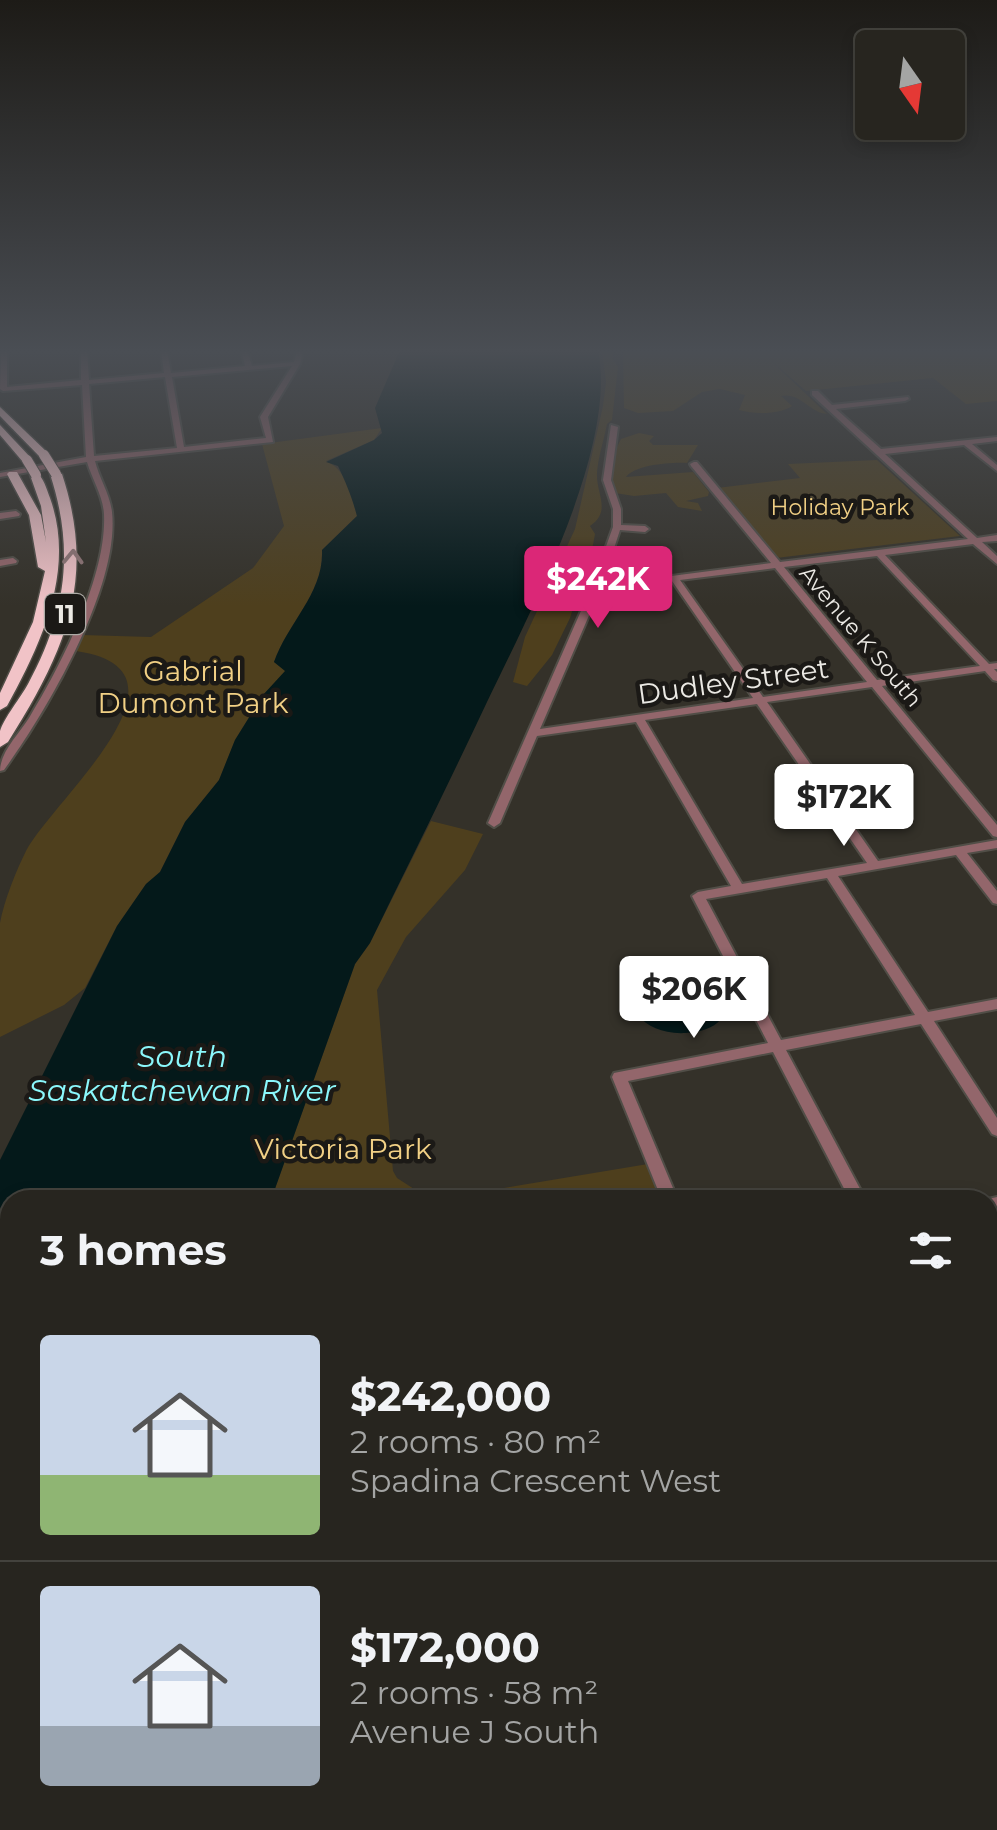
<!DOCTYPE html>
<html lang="en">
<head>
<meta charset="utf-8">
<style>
  body { margin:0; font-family:Montserrat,sans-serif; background:#2f2d28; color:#f1f3f6; height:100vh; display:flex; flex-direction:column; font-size:38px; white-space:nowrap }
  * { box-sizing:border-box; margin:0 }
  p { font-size:32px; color:#a4a5a4 }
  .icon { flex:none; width:55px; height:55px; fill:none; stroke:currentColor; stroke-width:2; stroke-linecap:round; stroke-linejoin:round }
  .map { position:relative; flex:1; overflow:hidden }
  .panel { position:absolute; left:0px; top:1190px; width:998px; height:640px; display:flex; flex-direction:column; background:#27251f; border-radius:30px 30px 0 0; box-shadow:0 5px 15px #0003,0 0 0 2px #43423d }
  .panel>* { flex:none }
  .needle { width:65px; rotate:166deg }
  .tools { position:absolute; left:855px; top:30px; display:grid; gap:20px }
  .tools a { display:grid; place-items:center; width:110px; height:110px; border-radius:10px; background:#27251f; box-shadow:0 5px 15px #0003,0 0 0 2px #43423d; font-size:50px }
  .price { position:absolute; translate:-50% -85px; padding:0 22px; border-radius:10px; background:#fff; color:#222; font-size:32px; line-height:65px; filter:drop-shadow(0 2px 5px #0008) }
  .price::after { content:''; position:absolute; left:50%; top:60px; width:30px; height:22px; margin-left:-15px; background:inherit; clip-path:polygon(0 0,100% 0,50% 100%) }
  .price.current { background:#db2777; color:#fff }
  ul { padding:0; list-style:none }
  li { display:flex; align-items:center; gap:30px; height:250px; padding:0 40px }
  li+li { border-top:2px solid #43423d }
  li span { display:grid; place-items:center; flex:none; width:280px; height:200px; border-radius:10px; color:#555 }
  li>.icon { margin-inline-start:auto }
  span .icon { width:120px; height:120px; fill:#fffc; stroke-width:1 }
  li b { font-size:42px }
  h2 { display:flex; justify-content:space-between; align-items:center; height:120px; padding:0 40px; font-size:42px }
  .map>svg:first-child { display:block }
</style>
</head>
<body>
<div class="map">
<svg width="997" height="1830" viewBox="0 0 997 1830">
  <rect width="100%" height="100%" fill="#343129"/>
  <g fill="#4e3f1d">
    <path d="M602 350H615L612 358 618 367 612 420 607 424C604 440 598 457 597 473 596 494 612 511 590 526L595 534 593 545 570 618 552 655 527 686 513 682 525 637 575 529 603 406 606 382Z"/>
    <path d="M623 350H997V401L966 404 933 378 806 391 768 358 827 414C808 412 801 392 781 396L792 406C781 414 756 415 739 410L745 395 720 389 702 392 673 411 638 413 624 408Z"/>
    <path d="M382 428 374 440 326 461C347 470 351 495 357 516L322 550C324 593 288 622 274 662L286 671 263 695 235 740 219 780 185 822 160 872 146 884 117 926 85 988 64 1005 0 1037C0 1001 0 958 0 923 4 901 16 871 26 851 52 801 208 670 76 651L82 635 151 637 253 568 284 526 262 444Z"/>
    <path d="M639 433 654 436 649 441 653 445H698L687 463C670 462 635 465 626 477L693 472 709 492 708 496 686 501 698 503 702 511 678 507 666 493 634 496 615 493C609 475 612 455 621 439Z"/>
    <path d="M877 460 960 536 776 558 717 488 800 478 788 464Z"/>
    <path d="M431 821 483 834 465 870 406 937 377 990 393 1171 397 1178 431 1200 648 1164 662 1200H271L355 964 370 943Z"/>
    <path d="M84 1820H892L896 1830H80Z"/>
  </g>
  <g fill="#04191a">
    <path d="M400 350H598C618 447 530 612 487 702 449 783 409 863 370 943L355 964 271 1200H10V1820H84L80 1830H0V1160L117 926 146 884 160 872 185 822 219 780 235 740 263 695 285 671 274 662C288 622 324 593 322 550L357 516C352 497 346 483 338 466L326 462 374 440 382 433 375 408Z"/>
    <path d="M680 962C733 971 747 1030 686 1033 619 1037 604 958 680 962Z"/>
  </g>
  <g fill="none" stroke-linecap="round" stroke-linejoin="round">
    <g stroke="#514e47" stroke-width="4">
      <g id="minor">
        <path d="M1 350H7V387L81 380V350H87L89 380 164 373 161 350H167L171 373 245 366 241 350H247L252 366 294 362 297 350H303L300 364 268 417 273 442 95 461C99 478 110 494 112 512 120 586 47 711 4 770L0 771C0 752 19 734 29 718 61 665 107 576 104 514 103 496 92 479 87 462L0 477V473L86 457 82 385 3 391 0 389ZM292 366 260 417 266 438 184 447 172 377ZM165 377 177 448 94 456 89 384Z"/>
        <path d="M812 391H818L832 405 908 397 909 399 905 401 836 409 881 449 997 437V441L972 444 997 465V471L964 445 885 454 977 538 997 535V541L982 542 997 556V564L973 544 885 555 989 664 997 663V669H994L997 672V681L993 680 985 671 882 686 997 825V837L993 836 872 687 767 702 878 861 997 840V848L967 853 997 891V904L993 903 956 855 838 876 928 1012 997 999V1009L934 1021 997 1118V1136L992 1134 921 1024 786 1050 866 1200H850L773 1052 628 1081 678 1200H662L612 1077 614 1073 619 1072 768 1043 692 896 698 892 731 886 636 722 537 736 500 823 494 827 488 823 591 588 613 527V509L603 480 611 425 618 427 611 480 621 509V525L645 526 649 529 645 532 620 530 602 585 771 563 691 466 690 464 694 462H697L780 562 968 539 812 395ZM877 556 980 666 877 680 784 567ZM775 568 867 682 763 697 680 580ZM672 581 753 698 540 729 600 590ZM757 704 867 863 742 884 645 720ZM827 878 915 1015 781 1040 706 899Z"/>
        <path d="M16 511 20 514 19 516 0 519V513Z"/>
        <path d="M13 558 17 561 16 563 0 566V560Z"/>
        <path d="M997 1197V1209L988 1211V1200H984Z"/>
        <path d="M988 1435 994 1438 997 1443V1483L988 1485V1467L990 1466 988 1461Z"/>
        <path d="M904 1820H926L930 1830H908Z"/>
      </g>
    </g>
    <g stroke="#514e47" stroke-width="3">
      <g id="highway">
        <path d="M0 407 48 453V457H40L0 416Z"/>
        <path d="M0 425 31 458V462H23L0 435Z"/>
        <path d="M56 471 62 474C97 580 65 652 8 742L0 747C0 741 0 736 0 731 4 718 21 697 28 684 66 614 75 550 50 474Z"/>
        <path d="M9 472H17L41 515 46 542 41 506 30 475 36 472C44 478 46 488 50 498 76 570 41 644 7 706L0 710V693L33 622 45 571 38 567 29 515 7 474Z"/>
      </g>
    </g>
    <use href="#minor" fill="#93666b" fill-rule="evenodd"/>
    <use href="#highway" fill="#f1c3c7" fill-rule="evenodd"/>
    <g stroke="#514e47" stroke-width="12" stroke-linecap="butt">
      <g id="highway-bridge">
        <path d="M44 455 56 474"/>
        <path d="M27 460 36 475"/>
      </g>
    </g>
    <use href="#highway-bridge" stroke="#f1c3c7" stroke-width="10"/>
  </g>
  <path fill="#65405a" d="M504 1820H572L571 1830H531L504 1822Z"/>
  <path fill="#735269" stroke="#866a7c" stroke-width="2.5" d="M508 1820H572L571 1830H542Z"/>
  <defs><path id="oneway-chevron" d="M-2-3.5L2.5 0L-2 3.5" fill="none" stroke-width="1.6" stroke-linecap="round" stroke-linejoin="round" transform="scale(2.5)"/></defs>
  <use stroke="#917677" href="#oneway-chevron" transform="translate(73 557) rotate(-88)"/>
  <linearGradient id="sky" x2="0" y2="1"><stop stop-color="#1d1b17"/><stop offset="0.58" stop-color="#4a4e54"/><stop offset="1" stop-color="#4a4e54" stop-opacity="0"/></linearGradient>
  <rect width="997" height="606" fill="url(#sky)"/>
  <g text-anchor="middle" stroke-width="9" stroke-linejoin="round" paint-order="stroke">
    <g font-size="22" fill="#f1d085" stroke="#1b1916">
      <text x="840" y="515">Holiday Park</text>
    </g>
    <g font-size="22" fill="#ebe9e4" stroke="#1b1916">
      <text transform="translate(861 636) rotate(50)" y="8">Avenue K South</text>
    </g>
    <rect fill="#1b1916" stroke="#adaba6" stroke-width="2.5" x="45" y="594" width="40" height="40" rx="8"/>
    <g font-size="25" font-weight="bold" fill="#ebe9e4">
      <text x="65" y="623">11</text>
    </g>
    <g font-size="28" fill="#f1d085" stroke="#1b1916">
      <text x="193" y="681">Gabrial<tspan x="193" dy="32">Dumont Park</tspan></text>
      <text x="343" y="1159">Victoria Park</text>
    </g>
    <g font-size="28" fill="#ebe9e4" stroke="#1b1916">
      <text transform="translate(733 681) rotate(-8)" y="10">Dudley Street</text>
    </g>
    <g font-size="30" font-style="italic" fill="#8bf8fc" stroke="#1b1916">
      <text x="182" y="1067">South<tspan x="182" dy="34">Saskatchewan River</tspan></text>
    </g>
  </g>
</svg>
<div class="tools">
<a><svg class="needle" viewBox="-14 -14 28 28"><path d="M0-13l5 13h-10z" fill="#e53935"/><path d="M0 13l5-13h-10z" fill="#a4a5a4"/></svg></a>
</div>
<b class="price current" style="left:598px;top:631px">$242K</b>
<b class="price" style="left:844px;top:849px">$172K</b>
<b class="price" style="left:694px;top:1041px">$206K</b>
<section class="panel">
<h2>3 homes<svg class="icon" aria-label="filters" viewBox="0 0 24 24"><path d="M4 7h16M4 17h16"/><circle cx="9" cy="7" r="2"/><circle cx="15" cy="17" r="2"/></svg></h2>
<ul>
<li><span style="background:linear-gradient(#c9d6e8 70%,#8fb573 0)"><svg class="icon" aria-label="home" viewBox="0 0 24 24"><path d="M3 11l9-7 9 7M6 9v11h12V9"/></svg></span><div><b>$242,000</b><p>2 rooms · 80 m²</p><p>Spadina Crescent West</p></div></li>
<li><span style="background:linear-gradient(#c9d6e8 70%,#9aa5b1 0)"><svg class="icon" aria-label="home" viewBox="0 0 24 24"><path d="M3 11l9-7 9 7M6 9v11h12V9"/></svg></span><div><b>$172,000</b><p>2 rooms · 58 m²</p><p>Avenue J South</p></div></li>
</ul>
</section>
</div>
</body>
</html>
